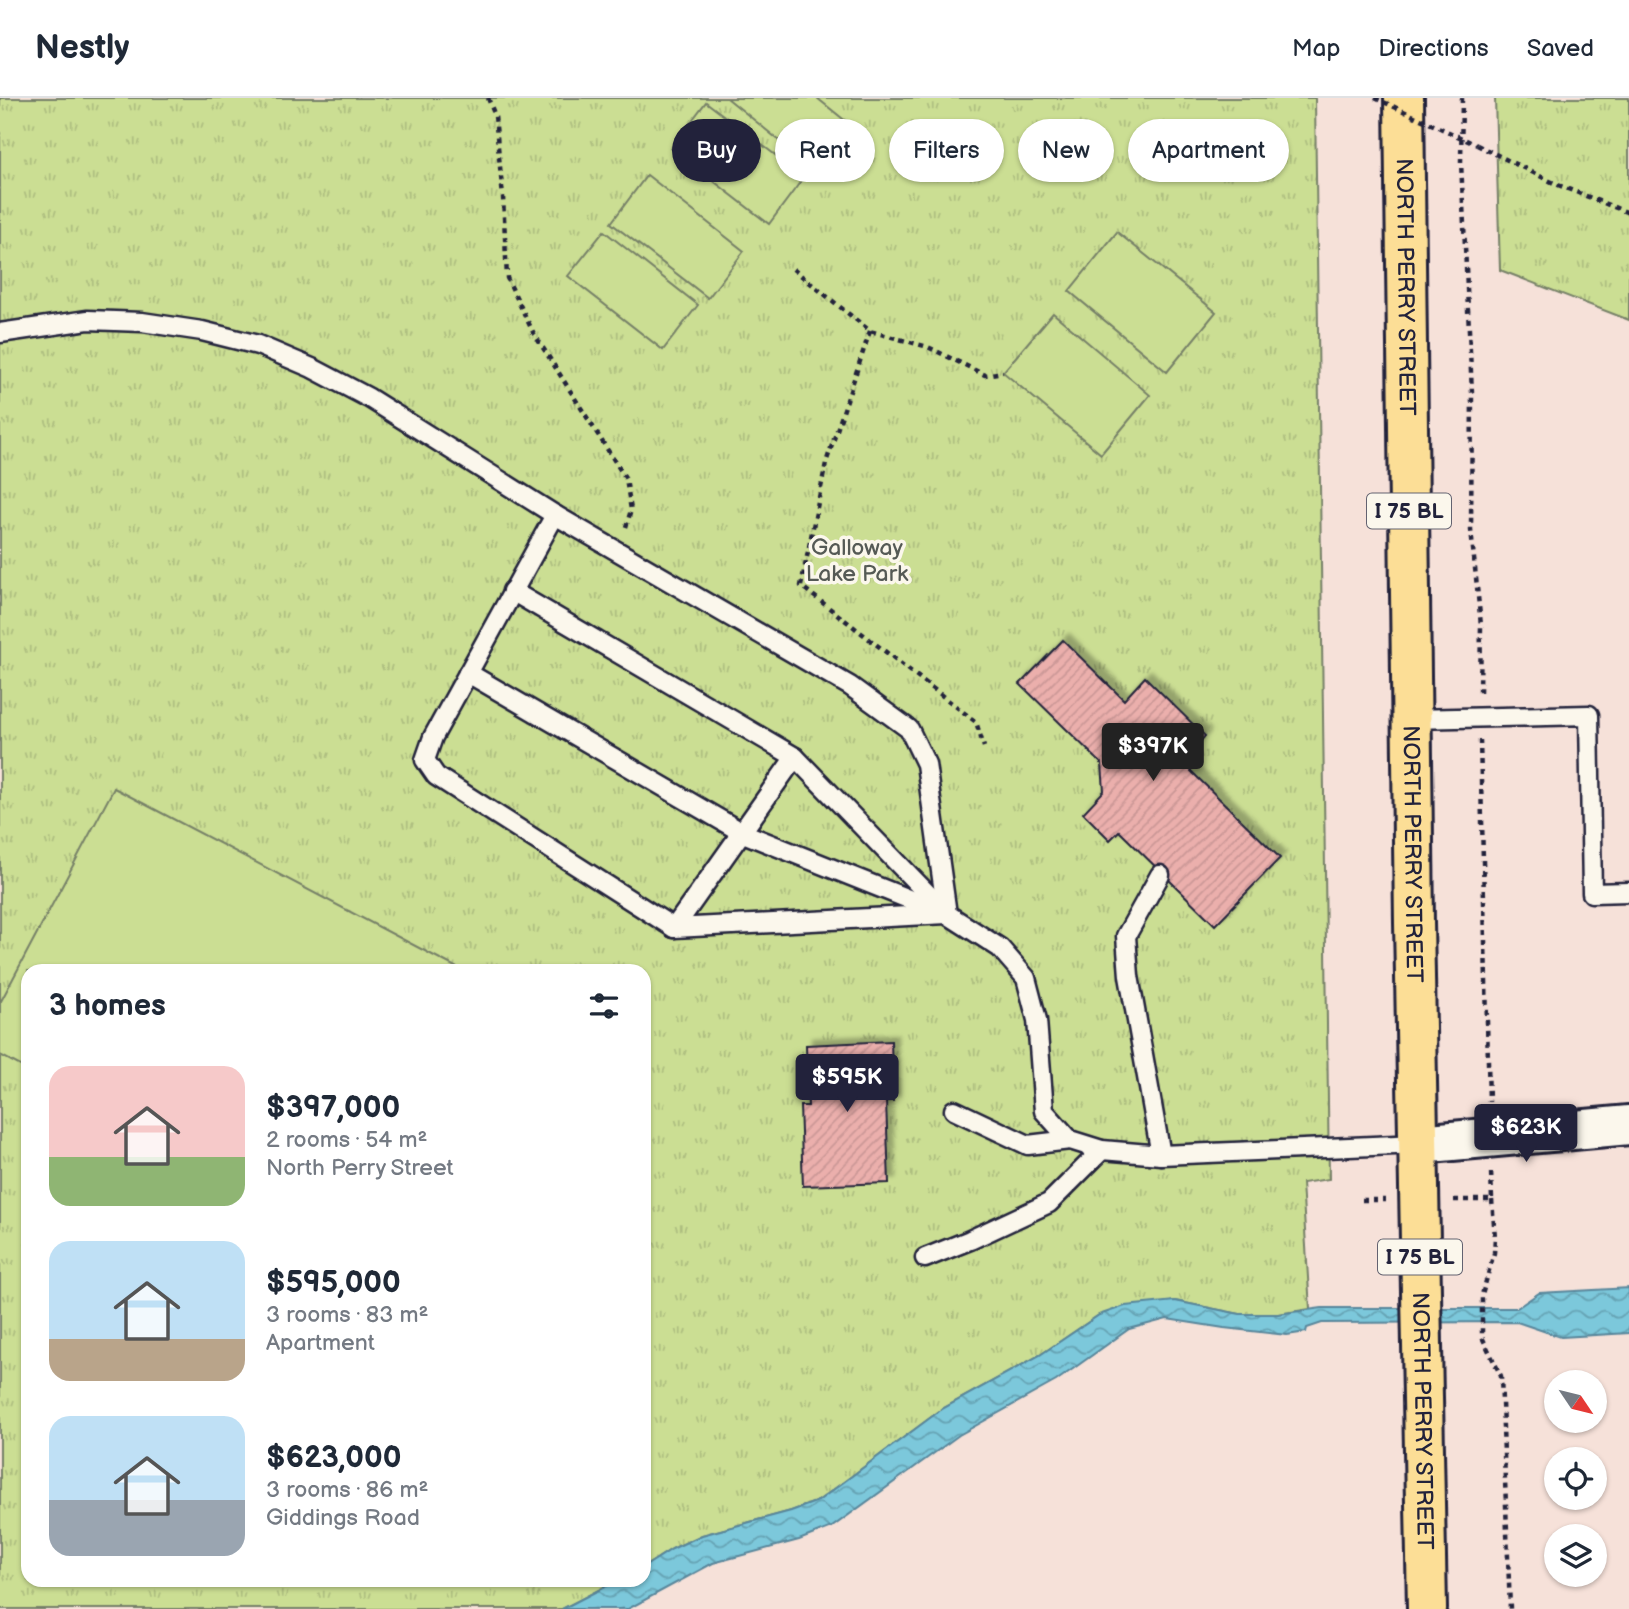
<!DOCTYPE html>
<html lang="en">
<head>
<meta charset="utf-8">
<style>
  body { margin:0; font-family:"Balsamiq Sans",sans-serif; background:#f6f6f7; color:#1f2937; height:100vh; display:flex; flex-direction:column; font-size:26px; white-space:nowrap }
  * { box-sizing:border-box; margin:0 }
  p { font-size:23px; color:#747a83 }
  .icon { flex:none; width:38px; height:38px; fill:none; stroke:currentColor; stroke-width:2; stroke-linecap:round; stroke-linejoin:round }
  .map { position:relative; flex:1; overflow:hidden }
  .drawer { position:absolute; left:21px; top:866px; width:630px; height:623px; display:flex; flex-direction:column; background:#fff; border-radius:21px; box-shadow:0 2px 5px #0004 }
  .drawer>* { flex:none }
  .guide { position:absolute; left:672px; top:21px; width:665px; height:63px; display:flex; gap:14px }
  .needle { width:46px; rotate:125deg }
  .controls { position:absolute; left:1544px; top:1272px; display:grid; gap:14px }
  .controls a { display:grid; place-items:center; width:63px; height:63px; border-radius:50%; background:#fff; box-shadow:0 2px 5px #0004; font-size:35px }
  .price { position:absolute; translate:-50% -60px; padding:0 16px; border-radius:7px; background:#22223b; color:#fff; font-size:23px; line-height:46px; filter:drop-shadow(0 2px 4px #0008) }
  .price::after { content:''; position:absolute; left:50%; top:42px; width:21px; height:16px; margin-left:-10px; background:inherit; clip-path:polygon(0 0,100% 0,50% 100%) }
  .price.current { background:#222; color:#fff }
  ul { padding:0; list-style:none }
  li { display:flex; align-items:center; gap:21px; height:175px; padding:0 28px }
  li span { display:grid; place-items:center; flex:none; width:196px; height:140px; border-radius:21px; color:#555 }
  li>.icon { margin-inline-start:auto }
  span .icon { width:84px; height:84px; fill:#fffc; stroke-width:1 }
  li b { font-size:30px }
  h2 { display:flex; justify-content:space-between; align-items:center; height:84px; padding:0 28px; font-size:30px }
  .pill { padding:0 24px; border-radius:32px; background:#fff; box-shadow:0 2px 5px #0004; font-size:24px; line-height:63px }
  .pill.current { background:#22223b; color:#fff }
  header { display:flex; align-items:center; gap:42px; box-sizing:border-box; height:98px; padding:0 35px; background:#fff; border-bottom:2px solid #e0e1e3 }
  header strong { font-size:33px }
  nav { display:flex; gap:38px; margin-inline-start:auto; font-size:24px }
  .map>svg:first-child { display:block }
</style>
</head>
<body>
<header>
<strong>Nestly</strong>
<nav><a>Map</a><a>Directions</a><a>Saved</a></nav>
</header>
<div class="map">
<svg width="1629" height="1511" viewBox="0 0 1629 1511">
  <defs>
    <pattern id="park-tufts" width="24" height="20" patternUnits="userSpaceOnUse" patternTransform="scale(1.75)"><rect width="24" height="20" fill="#cbde93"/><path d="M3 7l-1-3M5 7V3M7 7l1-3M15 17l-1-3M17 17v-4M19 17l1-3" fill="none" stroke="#aebe80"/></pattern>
    <pattern id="water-waves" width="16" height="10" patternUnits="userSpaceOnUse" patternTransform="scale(1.75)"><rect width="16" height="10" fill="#7cc8db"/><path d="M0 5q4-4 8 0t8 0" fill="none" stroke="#65a2b3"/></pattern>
    <pattern id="building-hatch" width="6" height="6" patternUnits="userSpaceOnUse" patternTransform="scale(1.75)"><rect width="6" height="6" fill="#ebafac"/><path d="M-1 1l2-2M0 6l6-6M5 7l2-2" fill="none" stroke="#c99695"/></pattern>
    <filter id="shadow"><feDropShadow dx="6" dy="-6" stdDeviation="2" flood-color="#0004"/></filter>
  </defs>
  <rect width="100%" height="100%" fill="#f6e1d9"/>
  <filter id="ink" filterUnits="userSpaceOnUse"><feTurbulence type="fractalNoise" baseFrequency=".0143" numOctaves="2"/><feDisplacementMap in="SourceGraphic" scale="14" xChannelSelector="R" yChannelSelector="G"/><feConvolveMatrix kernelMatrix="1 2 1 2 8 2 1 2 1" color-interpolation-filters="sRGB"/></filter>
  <g filter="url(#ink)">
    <g fill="url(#park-tufts)" stroke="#768067" stroke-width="2">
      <path d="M0 0H1315L1329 1081 1302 1085 1310 1211 1278 1216H1240L1175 1203 1099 1217 1040 1257 942 1311 818 1403 791 1413 702 1437 672 1451 644 1469V873H28V1482H618L562 1511H0Z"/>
      <path d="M1495 0H1629V222L1500 172Z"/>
    </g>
    <g fill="#cbde93" stroke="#768067" stroke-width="2">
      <path d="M727 0H817L848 25 812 69Z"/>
      <path d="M706 4 804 79 769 126 671 50Z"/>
      <path d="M647 77 744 153 708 200 611 125Z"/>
      <path d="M604 133 698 207 663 252 568 178Z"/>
      <path d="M1117 134 1216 214 1167 274 1069 193Z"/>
      <path d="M1053 215 1150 297 1101 356 1003 274Z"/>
      <path d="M114 690 463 873H28V972L0 957V905Z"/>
    </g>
    <path fill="url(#water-waves)" stroke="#58869b" stroke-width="2" d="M1629 1190V1235L1561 1239 1517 1224 1322 1225 1307 1230 1306 1234 1287 1237 1224 1230 1167 1221 1129 1231 1056 1283 959 1337 832 1429 799 1442 713 1465 628 1511H562L618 1482H644V1469L672 1451 702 1437 791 1413 818 1403 942 1311 1040 1257 1099 1217 1125 1208 1175 1203 1240 1216H1278L1322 1210H1517L1539 1195Z"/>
    <g fill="url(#building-hatch)" stroke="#22223b" stroke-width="2" filter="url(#shadow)">
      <path d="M1063 542 1124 602 1145 579 1205 638 1191 654V673L1280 760 1215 827 1119 733 1110 742 1083 715 1104 693 1102 666 1020 586Z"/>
      <path d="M891 943 893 1003H886L889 1085 803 1088 800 1008H808L806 947Z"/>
    </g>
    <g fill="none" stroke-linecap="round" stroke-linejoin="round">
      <g stroke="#22223b" stroke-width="23">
        <g id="service">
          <path d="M0 235 88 222 142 224 202 233 258 247 312 270 369 300 555 417 850 588 909 631 926 666 947 816 1000 850 1026 880 1037 922 1044 1013 1070 1042 1102 1052 1161 1057 1419 1046"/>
          <path d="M555 417 433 639 425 662 436 678 674 830 947 816"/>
          <path d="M512 493 795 659 947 816"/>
          <path d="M468 575 743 735 941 814"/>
          <path d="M1412 621 1589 617 1592 795 1629 794"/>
          <path d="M1160 777 1126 838 1129 878 1161 1057"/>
          <path d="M674 830 795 659"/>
          <path d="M954 1012 1028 1047 1070 1042"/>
          <path d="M925 1160 970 1142 1049 1105 1102 1052"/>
        </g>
      </g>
      <g stroke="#22223b" stroke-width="44">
        <path id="tertiary" d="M1419 1046 1629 1027"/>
      </g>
      <g stroke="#22223b" stroke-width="44">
        <g id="primary">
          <path id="s1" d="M1404 0 1414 825 1427 1511"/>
        </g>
      </g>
      <g stroke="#22223b" stroke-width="4.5" stroke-dasharray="5 5" stroke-linecap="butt">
        <path d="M488 0 495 18 503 99 507 180 533 234 626 381 631 412 626 429"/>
        <path d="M1462 0 1461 64 1472 295 1471 432 1481 527 1480 595"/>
        <path d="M1477 47 1558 87 1629 115"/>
        <path d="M793 171 870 233 928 249 985 277 1003 274"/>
        <path d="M870 233 826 365 801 488 976 624 984 649"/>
        <path d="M1480 642 1489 1004"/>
        <path d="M1362 1102H1385"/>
        <path d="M1454 1102H1492L1491 1073"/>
        <path d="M1492 1102 1495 1139 1494 1155 1482 1197V1239L1501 1278 1510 1511"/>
      </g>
      <use href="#service" stroke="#fbf7ec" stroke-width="18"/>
      <use href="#tertiary" stroke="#fbf7ec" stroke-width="38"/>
      <use href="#primary" stroke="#fcde96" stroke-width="38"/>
      <path stroke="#22223b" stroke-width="4.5" stroke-dasharray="5 5" stroke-linecap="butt" d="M1375 0 1477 47"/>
    </g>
  </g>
  <g text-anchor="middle" stroke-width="7" stroke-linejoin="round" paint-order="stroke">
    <g fill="#fbf7ec" stroke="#636270" stroke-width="2">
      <rect x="1367" y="395.5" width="84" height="35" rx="5"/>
      <rect x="1378" y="1141.5" width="84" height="35" rx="5"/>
    </g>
    <g font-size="21" font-weight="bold" fill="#22223b">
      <text x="1409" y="420">I 75 BL</text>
      <text x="1420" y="1166">I 75 BL</text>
    </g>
    <g font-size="23" fill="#22223b" stroke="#fbf7ec">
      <text dy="8" stroke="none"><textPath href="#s1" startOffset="189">NORTH PERRY STREET</textPath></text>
      <text dy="8" stroke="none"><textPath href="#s1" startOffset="756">NORTH PERRY STREET</textPath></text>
      <text dy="8" stroke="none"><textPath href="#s1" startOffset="1323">NORTH PERRY STREET</textPath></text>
    </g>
    <g font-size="23" fill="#555a55" stroke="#fbf7ec">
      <text x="857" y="457">Galloway<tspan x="857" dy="26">Lake Park</tspan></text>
    </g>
  </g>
</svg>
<div class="controls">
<a><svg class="needle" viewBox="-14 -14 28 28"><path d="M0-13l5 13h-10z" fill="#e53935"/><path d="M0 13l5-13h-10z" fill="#747a83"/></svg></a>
<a><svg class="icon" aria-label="locate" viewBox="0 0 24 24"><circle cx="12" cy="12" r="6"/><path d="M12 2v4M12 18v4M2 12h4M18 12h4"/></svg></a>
<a><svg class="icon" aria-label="layers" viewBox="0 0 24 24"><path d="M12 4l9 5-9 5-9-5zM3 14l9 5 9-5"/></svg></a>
</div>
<b class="price current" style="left:1153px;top:685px">$397K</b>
<b class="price" style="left:847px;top:1016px">$595K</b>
<b class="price" style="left:1526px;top:1066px">$623K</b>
<div class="guide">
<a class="pill current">Buy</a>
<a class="pill">Rent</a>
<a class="pill">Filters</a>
<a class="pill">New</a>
<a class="pill">Apartment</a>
</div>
<section class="drawer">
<h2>3 homes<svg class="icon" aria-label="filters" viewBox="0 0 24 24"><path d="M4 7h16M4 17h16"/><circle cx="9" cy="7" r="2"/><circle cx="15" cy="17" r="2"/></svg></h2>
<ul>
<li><span style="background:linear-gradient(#f6c9c9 65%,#8fb573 0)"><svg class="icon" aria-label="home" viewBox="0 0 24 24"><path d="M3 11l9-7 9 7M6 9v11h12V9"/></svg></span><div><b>$397,000</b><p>2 rooms · 54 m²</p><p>North Perry Street</p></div></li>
<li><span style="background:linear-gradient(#bfe0f5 70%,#b9a48a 0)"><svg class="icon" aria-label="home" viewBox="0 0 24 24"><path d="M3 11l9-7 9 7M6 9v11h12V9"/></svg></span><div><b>$595,000</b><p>3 rooms · 83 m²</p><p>Apartment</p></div></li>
<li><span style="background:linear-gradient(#bfe0f5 60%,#9aa5b1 0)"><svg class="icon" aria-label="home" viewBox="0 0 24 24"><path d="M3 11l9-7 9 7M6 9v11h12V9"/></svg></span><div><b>$623,000</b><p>3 rooms · 86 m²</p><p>Giddings Road</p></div></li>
</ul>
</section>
</div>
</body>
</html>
